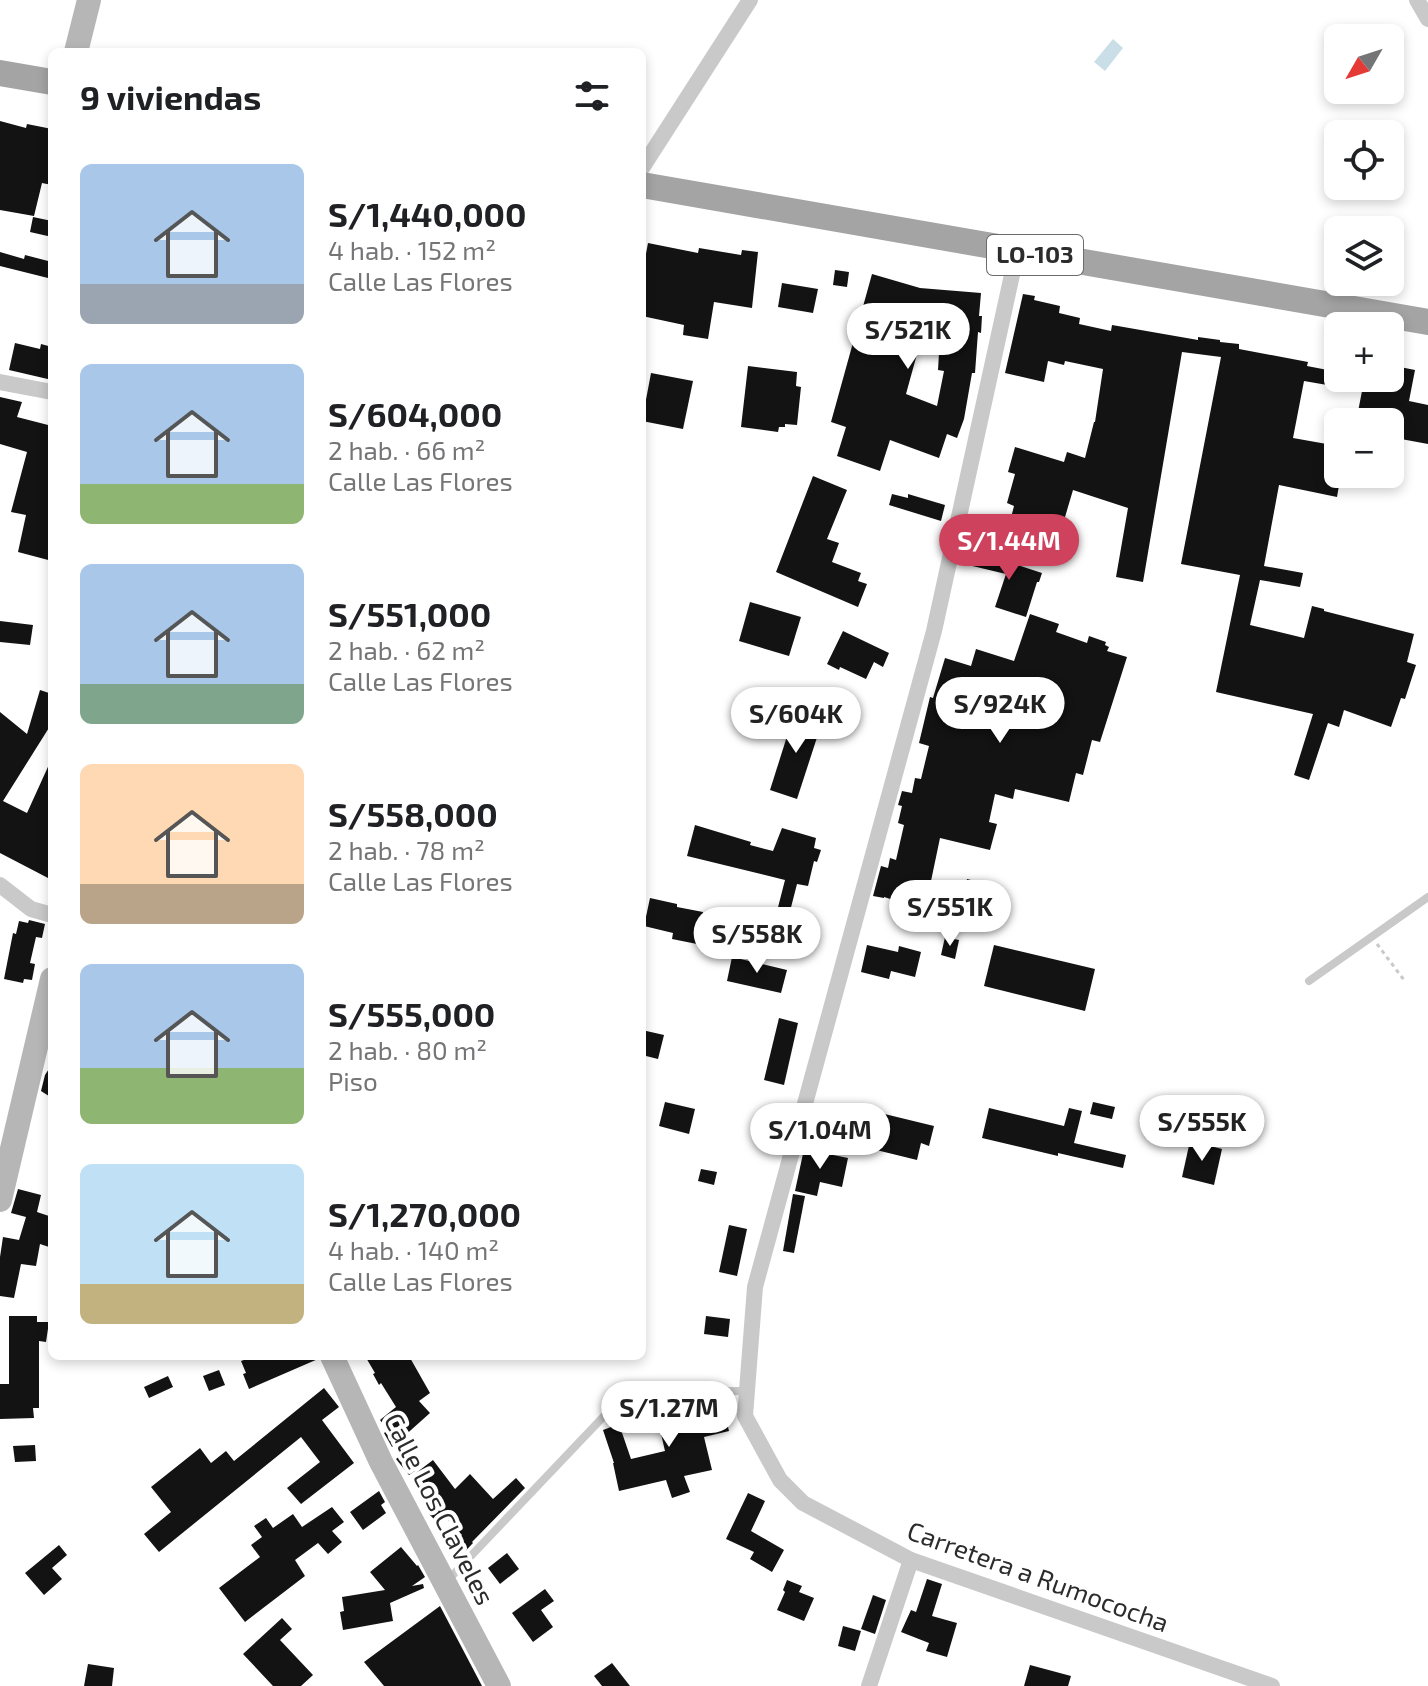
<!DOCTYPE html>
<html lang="es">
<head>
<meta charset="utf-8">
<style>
  body { margin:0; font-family:"Exo 2",sans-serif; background:#f2f2f2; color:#202124; height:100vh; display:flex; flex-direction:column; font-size:30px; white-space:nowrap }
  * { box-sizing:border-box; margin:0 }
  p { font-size:26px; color:#757577 }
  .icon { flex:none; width:44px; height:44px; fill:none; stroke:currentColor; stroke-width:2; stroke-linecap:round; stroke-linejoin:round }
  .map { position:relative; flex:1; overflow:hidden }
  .details { position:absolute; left:48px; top:48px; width:598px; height:1312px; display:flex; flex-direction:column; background:#fff; border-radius:12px; box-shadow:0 4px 12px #0003 }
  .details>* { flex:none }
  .needle { width:52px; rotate:231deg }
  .buttons { position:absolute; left:1324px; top:24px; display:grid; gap:16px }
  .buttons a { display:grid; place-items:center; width:80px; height:80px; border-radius:12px; background:#fff; box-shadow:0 4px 12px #0003; font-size:40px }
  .price { position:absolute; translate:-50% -68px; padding:0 18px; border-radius:28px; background:#fff; color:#222; font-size:26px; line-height:52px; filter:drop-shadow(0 2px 4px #0008) }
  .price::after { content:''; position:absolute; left:50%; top:48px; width:24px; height:18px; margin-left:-12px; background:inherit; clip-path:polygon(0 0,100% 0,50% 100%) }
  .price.selected { background:#ce425e; color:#fff }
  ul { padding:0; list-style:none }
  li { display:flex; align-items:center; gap:24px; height:200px; padding:0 32px }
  li span { display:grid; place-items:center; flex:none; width:224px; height:160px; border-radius:12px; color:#555 }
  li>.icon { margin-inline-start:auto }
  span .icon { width:96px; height:96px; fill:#fffc; stroke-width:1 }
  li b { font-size:34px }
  h2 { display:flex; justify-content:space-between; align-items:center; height:96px; padding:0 32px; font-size:34px }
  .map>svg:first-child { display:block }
</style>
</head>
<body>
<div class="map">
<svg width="1428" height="1686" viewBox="0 0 1428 1686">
  <rect width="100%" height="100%" fill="#fff"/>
  <path fill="#c9dee6" d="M1113 39 1123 48 1105 71 1094 62Z"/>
  <g fill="#131313" fill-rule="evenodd">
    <path d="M0 121 26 128 27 124 52 129V185L42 183 34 216 0 210Z"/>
    <path d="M33 217 52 221V237L30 232Z"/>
    <path d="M648 243 698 253 699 248 741 255 742 250 758 252 752 308 714 302 708 339 683 335 684 325 642 316V275Z"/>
    <path d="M0 252 24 259 25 255 52 262V279L0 266Z"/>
    <path d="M835 270 849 272 847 287 833 285Z"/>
    <path d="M872 274 920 288 981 293 979 316H982L981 333 978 332 975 373H972L964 419 957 438 947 434 939 458 890 440 880 471 837 456 846 427 831 422ZM929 326 952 329 950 354 939 353 938 370 944 371 937 406 906 394 917 354 921 355Z"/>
    <path d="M782 283 818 289 813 313 778 307Z"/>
    <path d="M1023 294 1035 296 1034 300 1060 306 1059 313 1080 318 1079 324 1111 331 1112 325 1198 340V337L1220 340V342L1239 344V349L1308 362 1307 366 1338 372V378H1369L1386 382 1387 378H1390V365L1415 370 1409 401 1428 405V444L1401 439 1396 467 1390 466V422H1356L1362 391 1304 381 1293 438 1338 446V474H1341L1337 497 1279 485 1264 566 1303 573 1300 587 1260 580 1250 625 1304 638 1312 606 1324 609V611L1414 634 1407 662 1416 665 1405 699 1401 698 1391 727 1344 710 1339 727 1328 723 1309 780 1294 775 1313 714 1216 692 1240 575 1181 564 1221 357 1182 352 1143 582 1116 577 1128 508 1073 490 1060 534 1067 536 1062 555 1005 541 1014 506 1007 503 1015 474 1008 472 1015 447 1064 462 1067 452 1085 458 1094 422H1095L1103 369 1065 361 1064 365 1048 361 1044 382 1005 373Z"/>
    <path d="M15 343 40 349 41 344 52 347V380L9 370Z"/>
    <path d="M748 366 797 372 796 386 801 387 797 425 785 424V427H779L778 432 741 427Z"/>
    <path d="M651 373 693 381 683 429 642 421Z"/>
    <path d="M0 397 22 402 17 417 52 426V561L18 552 26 515 11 512 27 452 0 444Z"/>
    <path d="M813 476 847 490 827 539 839 543 832 562 861 573 858 581 867 584 858 607 776 572Z"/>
    <path d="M892 494 908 498V494L945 505 941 521 889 505Z"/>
    <path d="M968 549 1042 573 1039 582H1037L1026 617 995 607 1006 574 964 564Z"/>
    <path d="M750 602 801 617 789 656 739 641Z"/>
    <path d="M1030 614 1059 624 1056 632 1087 643 1089 636 1106 642 1105 645 1109 647 1107 651 1127 657 1100 742 1092 740 1083 775 1076 773 1069 802 1015 789 1013 799 995 794 989 822 997 824 990 850 940 838 931 881H935L926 910 884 897V898L873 896 881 866 888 868 890 858 896 860 904 825 898 823 902 806 898 805 902 791 912 793 915 778 921 779 929 746 919 743 930 697 933 698 945 658 971 666 976 649 1014 661Z"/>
    <path d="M0 621 33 625 30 645 0 642Z"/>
    <path d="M843 631 889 653 883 667 874 662 866 679 840 667 839 670 827 664Z"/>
    <path d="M40 690 52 694V723L3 801 27 813 52 758V870L48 878 0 853V712L27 734Z"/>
    <path d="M795 711 823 719 797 799 770 790Z"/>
    <path d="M695 825 751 842 750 845 773 851 782 828 816 838 814 848 821 850 817 862 814 861 808 886 797 884 787 923 775 919 785 880 687 856Z"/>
    <path d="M967 879 999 887 993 910 962 902Z"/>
    <path d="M650 898 677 904V907L703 912 697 944 672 939 673 933 644 926Z"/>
    <path d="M29 920 45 924 42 938 36 937 30 963 35 964 32 980 24 979 23 983 4 979 13 933 16 934 19 921 28 923Z"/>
    <path d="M945 937 959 940 955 959 941 955Z"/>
    <path d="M867 945 898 952 899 946 921 952 915 977 891 971 889 979 861 972Z"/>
    <path d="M994 945 1095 969 1085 1011 984 986Z"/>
    <path d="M732 957 787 970 781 993 727 981Z"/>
    <path d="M779 1018 798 1023 784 1085 764 1080Z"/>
    <path d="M642 1030 664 1035 658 1059 642 1055Z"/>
    <path d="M52 1064V1098L41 1091 45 1075Z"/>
    <path d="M665 1102 695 1109 689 1134 659 1126Z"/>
    <path d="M1093 1102 1115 1107 1112 1119 1090 1114Z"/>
    <path d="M989 1108 1064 1126 1069 1108 1082 1111 1074 1143 1126 1155 1123 1168 1058 1153V1156L982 1138Z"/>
    <path d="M864 1109 934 1126 929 1146 921 1143 917 1160 856 1145Z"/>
    <path d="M1190 1141 1222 1149 1214 1185 1182 1177Z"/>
    <path d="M804 1149 848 1158 842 1187 820 1182 817 1196 795 1191Z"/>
    <path d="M701 1169 717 1172 714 1185 698 1181Z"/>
    <path d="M18 1189 41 1195 37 1212 52 1217V1248L40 1244 36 1266 21 1264 14 1298 0 1296V1257L3 1237 19 1240 26 1217 11 1213Z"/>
    <path d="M793 1194 805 1196 794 1253 783 1251Z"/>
    <path d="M729 1225 747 1229 737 1276 719 1272Z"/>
    <path d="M9 1316H37V1322H49L46 1342 39 1341V1408H33L34 1418 0 1419V1384H9Z"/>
    <path d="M706 1316 730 1319 728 1337 704 1334Z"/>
    <path d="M255 1356H317L318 1359 249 1389 243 1374 246 1373 241 1361Z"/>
    <path d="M365 1356H409L430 1393 419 1401 430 1413 392 1447 384 1433 388 1430 380 1420 396 1407 381 1383 379 1385 373 1374 375 1373Z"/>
    <path d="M219 1370 225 1385 209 1391 203 1376Z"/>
    <path d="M168 1376 173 1387 149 1398 144 1387Z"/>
    <path d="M324 1388 339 1407 322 1420 354 1463 301 1504 287 1488 320 1462 301 1437 159 1552 144 1534 171 1512 151 1487 200 1448 211 1463 226 1451 234 1461Z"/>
    <path d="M697 1398 701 1417 724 1411 729 1431 704 1437 712 1470 684 1476 690 1492 672 1498 666 1480 619 1491 613 1463H614L603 1430 619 1424 631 1459 665 1451 655 1408Z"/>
    <path d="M35 1445 36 1461 15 1462 13 1446Z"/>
    <path d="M407 1451 419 1468 409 1475 396 1459Z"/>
    <path d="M433 1460 455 1489 470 1474 493 1499 516 1478 525 1488 472 1542 473 1543 457 1560 447 1549 462 1535 446 1518 439 1524 429 1514 439 1504 416 1473Z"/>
    <path d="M379 1491 385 1502 381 1505 386 1513 363 1530 350 1512Z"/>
    <path d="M748 1493 765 1501 751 1531 784 1550 772 1572 750 1559 754 1552 726 1539Z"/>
    <path d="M332 1507 344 1522 332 1531 342 1542 328 1554 318 1543 295 1560 305 1576 245 1622 219 1588 260 1557 251 1545 262 1537 254 1526 266 1518 273 1528 293 1514 302 1527Z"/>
    <path d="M59 1545 67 1555 52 1568 62 1579 44 1595 25 1573Z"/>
    <path d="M401 1547 417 1566 418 1565 425 1577 412 1586 423 1584 424 1588 390 1603 393 1621 343 1630 340 1612 344 1611 342 1597 385 1590 370 1572Z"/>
    <path d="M507 1553 519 1569 500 1584 488 1568Z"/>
    <path d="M927 1579 942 1584 932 1616 957 1623 947 1657 926 1651 929 1643 901 1632 911 1610 916 1612Z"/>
    <path d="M787 1580 802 1586 799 1592 814 1598 804 1621 777 1610 785 1592 783 1590Z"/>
    <path d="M545 1589 554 1601 541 1610 553 1627 533 1642 512 1613Z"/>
    <path d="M873 1595 886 1600 875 1634 861 1629Z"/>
    <path d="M440 1606 482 1686H384L364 1662Z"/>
    <path d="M282 1618 292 1629 280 1640 313 1675 301 1686H273L243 1654Z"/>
    <path d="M843 1626 861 1631 855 1651 838 1646Z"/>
    <path d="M612 1663 630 1686H602L594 1676Z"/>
    <path d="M88 1664 114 1668 112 1686H84Z"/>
    <path d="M1030 1665 1071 1676 1068 1686H1024Z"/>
  </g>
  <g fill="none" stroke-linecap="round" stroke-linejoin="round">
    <path stroke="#c9c9c9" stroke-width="3" stroke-dasharray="4 4" stroke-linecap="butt" d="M1377 944 1404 980"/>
    <g stroke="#c9c9c9" stroke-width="8">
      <path d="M1309 981 1428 897"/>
      <path d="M448 1580 625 1394 633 1392 746 1391"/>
    </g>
    <g stroke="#c9c9c9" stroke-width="16">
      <path d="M1417 0 1428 19"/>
      <path d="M642 168 750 0"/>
      <path d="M1017 252 934 631 755 1287 745 1416 780 1480 803 1503 911 1560 1272 1686"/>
      <path d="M0 382 52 392"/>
      <path d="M0 885 31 909 52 915"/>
      <path d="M869 1686 911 1560"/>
    </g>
    <g stroke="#b6b6b6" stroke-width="24">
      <path d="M76 52 89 0"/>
      <path d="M0 1200 52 979"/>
      <path d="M332 1356 381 1462 499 1686"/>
    </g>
    <g stroke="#a4a4a4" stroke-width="26">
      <path d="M0 73 52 82"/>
      <path d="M642 185 1428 322"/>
    </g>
  </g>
  <g text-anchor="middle" stroke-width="8" stroke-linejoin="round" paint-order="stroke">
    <rect fill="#fff" stroke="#6b6b6b" stroke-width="2" x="987" y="235" width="96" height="40" rx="6"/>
    <g font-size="24" font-weight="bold" fill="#2c2c2c">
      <text x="1035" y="263">LO-103</text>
    </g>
    <g font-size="26" fill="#2c2c2c" stroke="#fff">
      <text transform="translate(439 1509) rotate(63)" y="9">Calle Los Claveles</text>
      <text transform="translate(1038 1577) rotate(20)" y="9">Carretera a Rumococha</text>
    </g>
  </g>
</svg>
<div class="buttons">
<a><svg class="needle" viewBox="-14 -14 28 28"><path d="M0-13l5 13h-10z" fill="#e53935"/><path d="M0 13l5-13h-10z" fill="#757577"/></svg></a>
<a><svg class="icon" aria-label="locate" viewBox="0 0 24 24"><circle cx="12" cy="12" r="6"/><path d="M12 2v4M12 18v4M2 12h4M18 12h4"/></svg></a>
<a><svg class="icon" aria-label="layers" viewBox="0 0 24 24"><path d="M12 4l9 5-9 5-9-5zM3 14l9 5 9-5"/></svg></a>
<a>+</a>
<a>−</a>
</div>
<b class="price" style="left:908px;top:371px">S/521K</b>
<b class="price selected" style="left:1009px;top:582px">S/1.44M</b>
<b class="price" style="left:1000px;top:745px">S/924K</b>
<b class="price" style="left:796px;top:755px">S/604K</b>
<b class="price" style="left:950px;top:948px">S/551K</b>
<b class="price" style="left:757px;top:975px">S/558K</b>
<b class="price" style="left:1202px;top:1163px">S/555K</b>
<b class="price" style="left:820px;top:1171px">S/1.04M</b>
<b class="price" style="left:669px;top:1449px">S/1.27M</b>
<section class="details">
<h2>9 viviendas<svg class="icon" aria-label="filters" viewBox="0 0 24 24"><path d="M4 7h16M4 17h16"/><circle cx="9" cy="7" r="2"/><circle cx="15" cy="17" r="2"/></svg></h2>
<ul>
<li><span style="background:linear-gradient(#a9c7e8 75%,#9aa5b1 0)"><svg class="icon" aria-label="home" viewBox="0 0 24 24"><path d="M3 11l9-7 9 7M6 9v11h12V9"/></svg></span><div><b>S/1,440,000</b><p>4 hab. · 152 m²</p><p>Calle Las Flores</p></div></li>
<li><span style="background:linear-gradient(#a9c7e8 75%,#8fb573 0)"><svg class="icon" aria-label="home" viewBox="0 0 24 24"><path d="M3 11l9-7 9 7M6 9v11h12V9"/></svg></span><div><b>S/604,000</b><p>2 hab. · 66 m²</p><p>Calle Las Flores</p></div></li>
<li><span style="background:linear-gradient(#a9c7e8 75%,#7fa58c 0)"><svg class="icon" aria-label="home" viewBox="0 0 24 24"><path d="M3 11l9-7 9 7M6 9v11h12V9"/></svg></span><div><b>S/551,000</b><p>2 hab. · 62 m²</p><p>Calle Las Flores</p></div></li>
<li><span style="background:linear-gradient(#ffd9b3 75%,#b9a48a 0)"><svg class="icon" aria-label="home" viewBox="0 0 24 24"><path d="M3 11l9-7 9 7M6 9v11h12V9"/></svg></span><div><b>S/558,000</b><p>2 hab. · 78 m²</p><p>Calle Las Flores</p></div></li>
<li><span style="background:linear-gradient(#a9c7e8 65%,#8fb573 0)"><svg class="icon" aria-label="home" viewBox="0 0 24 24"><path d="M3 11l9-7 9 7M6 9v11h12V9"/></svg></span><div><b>S/555,000</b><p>2 hab. · 80 m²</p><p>Piso</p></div></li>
<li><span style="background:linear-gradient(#bfe0f5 75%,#c2b280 0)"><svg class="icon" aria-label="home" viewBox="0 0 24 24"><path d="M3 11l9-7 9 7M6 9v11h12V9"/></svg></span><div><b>S/1,270,000</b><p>4 hab. · 140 m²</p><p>Calle Las Flores</p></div></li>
</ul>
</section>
</div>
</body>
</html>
